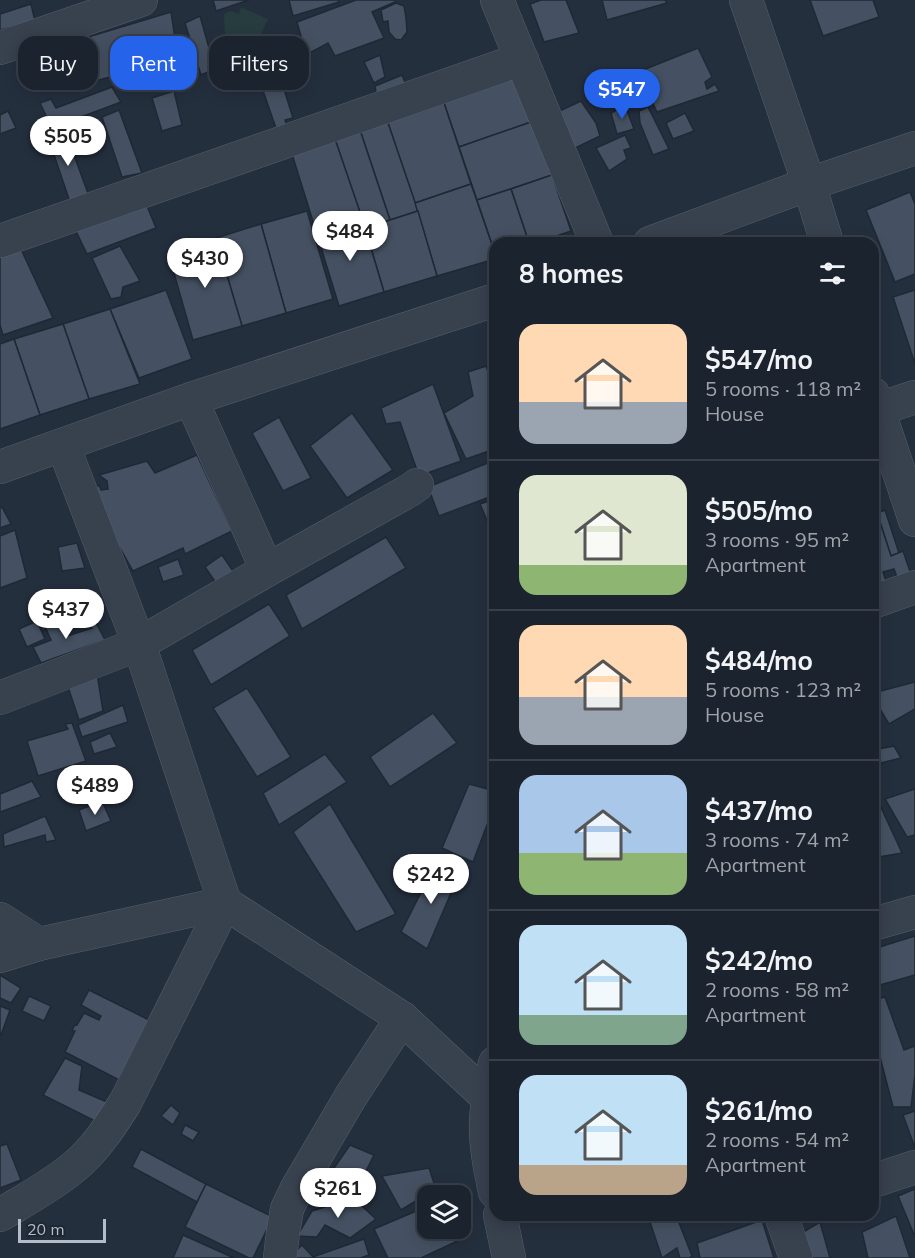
<!DOCTYPE html>
<html lang="en">
<head>
<meta charset="utf-8">
<style>
  body { margin:0; font-family:Mulish,sans-serif; background:#242b36; color:#f1f3f6; height:100vh; display:flex; flex-direction:column; font-size:22px; white-space:nowrap }
  * { box-sizing:border-box; margin:0 }
  p { font-size:20px; color:#a0a4aa }
  .icon { flex:none; width:33px; height:33px; fill:none; stroke:currentColor; stroke-width:2; stroke-linecap:round; stroke-linejoin:round }
  .map { position:relative; flex:1; overflow:hidden }
  .side { position:absolute; left:489px; top:237px; width:390px; height:984px; display:flex; flex-direction:column; background:#1b232e; border-radius:18px; box-shadow:0 3px 15px #0003,0 0 0 2px #39404a }
  .side>* { flex:none }
  .hud { position:absolute; left:18px; top:36px; width:381px; height:54px; display:flex; gap:12px }
  .buttons { position:absolute; left:417px; top:1185px; display:grid; gap:12px }
  .buttons a { display:grid; place-items:center; width:54px; height:54px; border-radius:12px; background:#1b232e; box-shadow:0 3px 15px #0003,0 0 0 2px #39404a; font-size:30px }
  .scale { position:absolute; left:18px; bottom:15px; width:88px; box-sizing:border-box; padding-left:6px; border:3px solid #b4bcc9; border-top:0; font-size:16px; line-height:21px; white-space:nowrap; color:#b4bcc9; -webkit-text-stroke:4px #1d2633; paint-order:stroke }
  .price { position:absolute; translate:-50% -51px; padding:0 14px; border-radius:21px; background:#fff; color:#222; font-size:20px; line-height:39px; filter:drop-shadow(0 2px 3px #0008) }
  .price::after { content:''; position:absolute; left:50%; top:36px; width:18px; height:14px; margin-left:-9px; background:inherit; clip-path:polygon(0 0,100% 0,50% 100%) }
  .price.on { background:#2563eb; color:#fff }
  ul { padding:0; list-style:none }
  li { display:flex; align-items:center; gap:18px; height:150px; padding:0 30px }
  li+li { border-top:2px solid #39404a }
  li span { display:grid; place-items:center; flex:none; width:168px; height:120px; border-radius:18px; color:#555 }
  li>.icon { margin-inline-start:auto }
  span .icon { width:72px; height:72px; fill:#fffc; stroke-width:1 }
  li b { font-size:26px }
  h2 { display:flex; justify-content:space-between; align-items:center; height:72px; padding:0 30px; font-size:26px }
  .chip { padding:0 21px; border-radius:18px; background:#1b232e; box-shadow:0 3px 15px #0003,0 0 0 2px #39404a; font-size:21px; line-height:54px }
  .chip.on { background:#2563eb; color:#fff }
  .map>svg:first-child { display:block }
</style>
</head>
<body>
<div class="map">
<svg width="915" height="1258" viewBox="0 0 915 1258">
  <rect width="100%" height="100%" fill="#242f3e"/>
  <path fill="#263c3f" d="M241 7 268 19 254 49 245 52 225 34 224 14 231 11 239 14Z"/>
  <g fill="#455162" stroke="#1f2835" stroke-width="1.5">
    <path d="M213 0H249L216 11Z"/>
    <path d="M289 0H339V2L293 16Z"/>
    <path d="M356 0H395V2L372 12 384 38 335 56 328 43 306 55 297 22Z"/>
    <path d="M541 0H566L579 33 544 42 530 4Z"/>
    <path d="M602 0H665L667 3 607 20Z"/>
    <path d="M810 0H873L879 17 823 36Z"/>
    <path d="M396 3 404 6 406 18 407 32 401 40 395 39 389 32 388 21 383 22 381 10Z"/>
    <path d="M31 4 35 21 0 30V14Z"/>
    <path d="M171 12 179 64 141 90 128 72 66 89 25 56Z"/>
    <path d="M200 16 215 69 201 75 185 23Z"/>
    <path d="M698 48 712 77 705 82 707 89 715 84 719 91 657 112 638 72Z"/>
    <path d="M380 55 385 77 374 83 364 62Z"/>
    <path d="M274 57 293 118 285 120 288 129 277 131 254 65Z"/>
    <path d="M516 73 534 121 459 147 443 100Z"/>
    <path d="M402 75 408 89 377 100 375 86Z"/>
    <path d="M112 87 121 102 52 128 40 103 51 99 56 108Z"/>
    <path d="M174 91 182 125 162 131 152 98Z"/>
    <path d="M443 100 471 184 415 203 387 120Z"/>
    <path d="M581 101 596 123 600 136 567 152 553 114Z"/>
    <path d="M625 105 634 129 617 134 611 113Z"/>
    <path d="M648 107 669 149 653 155 640 123 639 111Z"/>
    <path d="M119 110 142 173 122 177 102 117Z"/>
    <path d="M8 111 16 128 0 134V115Z"/>
    <path d="M685 113 694 131 673 139 666 123Z"/>
    <path d="M387 120 418 211 390 220 360 130Z"/>
    <path d="M534 121 552 175 477 200 459 147Z"/>
    <path d="M64 128 89 196 71 205 48 137Z"/>
    <path d="M360 130 390 220 365 228 335 139Z"/>
    <path d="M625 135 631 148 624 150 627 159 609 171 596 148Z"/>
    <path d="M335 139 362 218 316 231 292 154Z"/>
    <path d="M552 175 571 231 536 243H529L511 189Z"/>
    <path d="M471 184 495 253V259L437 276 415 203Z"/>
    <path d="M511 189 529 243H495V253L477 200Z"/>
    <path d="M910 192 915 204V274L895 282 866 210Z"/>
    <path d="M145 201 156 228 87 254 75 229Z"/>
    <path d="M307 211 333 299 286 313 261 224Z"/>
    <path d="M418 211 437 276 384 292 365 228Z"/>
    <path d="M362 218 384 292 339 306 316 231Z"/>
    <path d="M261 224 286 313 242 326 216 238Z"/>
    <path d="M216 238 242 326 193 340 168 252Z"/>
    <path d="M120 246 140 281 123 287 121 297 111 299 92 258Z"/>
    <path d="M20 247 53 318 3 335 0 325V255Z"/>
    <path d="M166 290 192 359 139 378 110 309Z"/>
    <path d="M915 290V364L893 297Z"/>
    <path d="M110 309 140 384 89 399 63 324Z"/>
    <path d="M63 324 89 399 40 415 14 339Z"/>
    <path d="M14 339 40 415 0 429V344Z"/>
    <path d="M486 366 495 391V449L466 459 444 413 473 396 468 372Z"/>
    <path d="M433 384 461 461 419 476 400 422 386 424 381 408Z"/>
    <path d="M352 413 393 470 347 498 310 446Z"/>
    <path d="M279 417 311 478 283 491 252 433Z"/>
    <path d="M197 455 232 531 185 554 183 548 133 571 115 539 91 490 99 485 101 490 108 489 107 481 99 475 147 461 155 473Z"/>
    <path d="M495 460V495L439 516 428 487Z"/>
    <path d="M873 490 880 512 885 510 899 553 891 556 877 513 873 515Z"/>
    <path d="M495 499V537H494L480 504Z"/>
    <path d="M2 507 11 524 0 528V508Z"/>
    <path d="M877 513 891 556 903 551 913 580 900 585 894 569 883 572 889 590 873 595V515Z"/>
    <path d="M15 530 27 578 0 588V536Z"/>
    <path d="M386 537 406 568 302 629 286 595Z"/>
    <path d="M77 543 85 568 62 571 58 547Z"/>
    <path d="M222 555 233 571 216 583 205 567Z"/>
    <path d="M178 559 184 575 163 582 158 567Z"/>
    <path d="M269 604 290 636 211 685 192 650Z"/>
    <path d="M54 615 67 636 92 628 89 622 94 619 105 640 41 663 33 647 51 640 42 620Z"/>
    <path d="M37 621 45 639 27 647 19 629Z"/>
    <path d="M97 674 103 711 79 720 68 687Z"/>
    <path d="M915 682V709L889 724 880 709 873 710V693Z"/>
    <path d="M247 688 291 757 257 777 213 708Z"/>
    <path d="M123 705 128 722 82 737 78 725Z"/>
    <path d="M433 713 457 743 390 787 370 757Z"/>
    <path d="M72 723 86 761 38 776 27 741 68 729 65 724Z"/>
    <path d="M110 733 117 747 94 754 90 742Z"/>
    <path d="M894 746 901 758 873 765V750Z"/>
    <path d="M325 754 347 782 279 825 263 793Z"/>
    <path d="M32 781 41 797 0 812V794Z"/>
    <path d="M469 784 495 791V804L473 862 442 848Z"/>
    <path d="M915 789V835L907 837 885 799Z"/>
    <path d="M873 790 902 853 873 858Z"/>
    <path d="M102 801 111 821 86 831 79 810Z"/>
    <path d="M330 804 396 914 356 932 293 832Z"/>
    <path d="M45 816 56 840 46 842 45 835 4 847 3 834Z"/>
    <path d="M436 863 460 872 427 949 401 932Z"/>
    <path d="M915 936V975L873 987V949Z"/>
    <path d="M0 975 21 988 11 1003 0 998Z"/>
    <path d="M89 990 151 1021 121 1081 65 1052 75 1031H72L74 1026 77 1025 84 1013 99 1020 101 1016 81 1005Z"/>
    <path d="M29 996 51 1006 44 1021 22 1011Z"/>
    <path d="M885 997 904 1050 915 1046V1075L911 1107H893L873 1030V1000Z"/>
    <path d="M0 1006 10 1010 1 1035 0 1033Z"/>
    <path d="M65 1058 82 1066 79 1090 107 1102 99 1123 43 1095Z"/>
    <path d="M171 1105 180 1113 173 1125 161 1116Z"/>
    <path d="M915 1111V1148L903 1115Z"/>
    <path d="M185 1125 199 1132 193 1141 181 1134Z"/>
    <path d="M7 1144 21 1180 0 1188V1146Z"/>
    <path d="M350 1145 374 1155 355 1193 325 1181Z"/>
    <path d="M141 1149 206 1184 197 1202 132 1167Z"/>
    <path d="M429 1168 436 1189 401 1210 382 1176Z"/>
    <path d="M206 1184 273 1217 253 1258H249L185 1227Z"/>
    <path d="M915 1189V1237L898 1196Z"/>
    <path d="M353 1198 376 1219 350 1238 325 1225 317 1237 297 1236 312 1211Z"/>
    <path d="M428 1206V1228H460V1225L466 1237 421 1258H388L374 1229Z"/>
    <path d="M676 1215 692 1256 689 1258H680L677 1248 662 1258 650 1222Z"/>
    <path d="M896 1216 910 1258H868L862 1232Z"/>
    <path d="M762 1220 774 1258H700L697 1243Z"/>
    <path d="M820 1222 830 1258H808L800 1234Z"/>
    <path d="M183 1235 234 1258H173Z"/>
    <path d="M364 1239 369 1255 360 1258H289L302 1245 313 1257Z"/>
  </g>
  <g fill="none" stroke-linecap="round" stroke-linejoin="round">
    <g stroke="#565f6c" stroke-width="34">
      <g id="minor">
        <path d="M497 0 597 243"/>
        <path d="M746 0 809 184 827 243"/>
        <path d="M0 48 141 0"/>
        <path d="M0 241 522 59"/>
        <path d="M650 243 809 184 915 148"/>
        <path d="M873 394 915 520"/>
        <path d="M191 399 267 570"/>
        <path d="M873 411 915 397"/>
        <path d="M0 467 191 399 495 300"/>
        <path d="M873 602 915 587"/>
        <path d="M0 698 139 644 267 570 410 490 417 485"/>
        <path d="M0 919 39 944"/>
        <path d="M873 924 915 912"/>
        <path d="M0 956 39 944 225 903 139 644 63 445"/>
        <path d="M495 1063C491 1082 487 1101 486 1120 485 1144 490 1168 495 1192"/>
        <path d="M873 1181 915 1167"/>
        <path d="M0 1215C25 1200 51 1186 74 1167 95 1150 111 1125 125 1103L225 903 402 1018 488 1098"/>
        <path d="M500 1215 509 1258"/>
        <path d="M781 1215 796 1258"/>
        <path d="M280 1258 283 1232 287 1209 297 1188 351 1096 402 1018"/>
      </g>
    </g>
    <use href="#minor" stroke="#38414e" stroke-width="33"/>
  </g>
</svg>
<div class="buttons">
<a><svg class="icon" aria-label="layers" viewBox="0 0 24 24"><path d="M12 4l9 5-9 5-9-5zM3 14l9 5 9-5"/></svg></a>
</div>
<div class="scale">20 m</div>
<b class="price on" style="left:622px;top:120px">$547</b>
<b class="price" style="left:68px;top:167px">$505</b>
<b class="price" style="left:350px;top:262px">$484</b>
<b class="price" style="left:205px;top:289px">$430</b>
<b class="price" style="left:66px;top:640px">$437</b>
<b class="price" style="left:95px;top:816px">$489</b>
<b class="price" style="left:431px;top:905px">$242</b>
<b class="price" style="left:338px;top:1219px">$261</b>
<div class="hud">
<a class="chip">Buy</a>
<a class="chip on">Rent</a>
<a class="chip">Filters</a>
</div>
<section class="side">
<h2>8 homes<svg class="icon" aria-label="filters" viewBox="0 0 24 24"><path d="M4 7h16M4 17h16"/><circle cx="9" cy="7" r="2"/><circle cx="15" cy="17" r="2"/></svg></h2>
<ul>
<li><span style="background:linear-gradient(#ffd9b3 65%,#9aa5b1 0)"><svg class="icon" aria-label="home" viewBox="0 0 24 24"><path d="M3 11l9-7 9 7M6 9v11h12V9"/></svg></span><div><b>$547/mo</b><p>5 rooms · 118 m²</p><p>House</p></div></li>
<li><span style="background:linear-gradient(#dfe7d0 75%,#8fb573 0)"><svg class="icon" aria-label="home" viewBox="0 0 24 24"><path d="M3 11l9-7 9 7M6 9v11h12V9"/></svg></span><div><b>$505/mo</b><p>3 rooms · 95 m²</p><p>Apartment</p></div></li>
<li><span style="background:linear-gradient(#ffd9b3 60%,#9aa5b1 0)"><svg class="icon" aria-label="home" viewBox="0 0 24 24"><path d="M3 11l9-7 9 7M6 9v11h12V9"/></svg></span><div><b>$484/mo</b><p>5 rooms · 123 m²</p><p>House</p></div></li>
<li><span style="background:linear-gradient(#a9c7e8 65%,#8fb573 0)"><svg class="icon" aria-label="home" viewBox="0 0 24 24"><path d="M3 11l9-7 9 7M6 9v11h12V9"/></svg></span><div><b>$437/mo</b><p>3 rooms · 74 m²</p><p>Apartment</p></div></li>
<li><span style="background:linear-gradient(#bfe0f5 75%,#7fa58c 0)"><svg class="icon" aria-label="home" viewBox="0 0 24 24"><path d="M3 11l9-7 9 7M6 9v11h12V9"/></svg></span><div><b>$242/mo</b><p>2 rooms · 58 m²</p><p>Apartment</p></div></li>
<li><span style="background:linear-gradient(#bfe0f5 75%,#b9a48a 0)"><svg class="icon" aria-label="home" viewBox="0 0 24 24"><path d="M3 11l9-7 9 7M6 9v11h12V9"/></svg></span><div><b>$261/mo</b><p>2 rooms · 54 m²</p><p>Apartment</p></div></li>
</ul>
</section>
</div>
</body>
</html>
